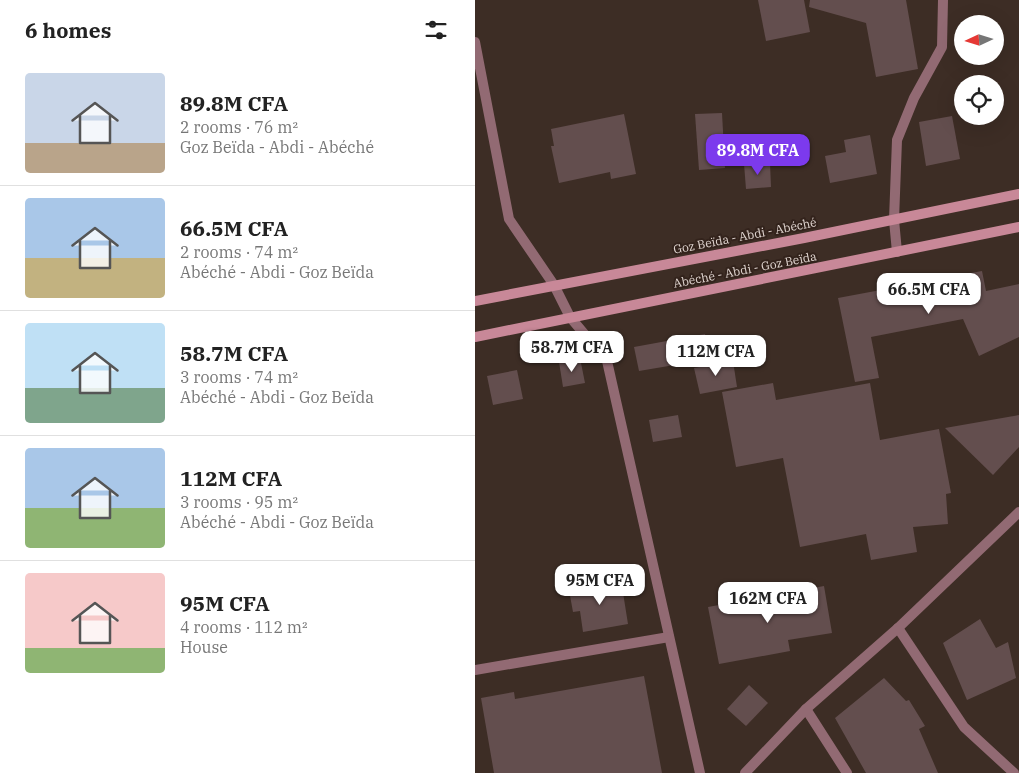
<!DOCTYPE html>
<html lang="en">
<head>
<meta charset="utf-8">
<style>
  body { margin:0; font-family:"IBM Plex Serif",serif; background:#f6f6f6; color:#222; height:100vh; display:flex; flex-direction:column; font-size:19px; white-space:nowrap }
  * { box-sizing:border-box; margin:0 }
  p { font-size:16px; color:#767676 }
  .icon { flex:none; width:28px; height:28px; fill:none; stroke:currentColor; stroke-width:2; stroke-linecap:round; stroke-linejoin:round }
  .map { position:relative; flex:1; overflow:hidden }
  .drawer { display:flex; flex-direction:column; background:#fff; width:475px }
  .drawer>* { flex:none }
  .needle { width:32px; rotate:266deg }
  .tools { position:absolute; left:479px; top:15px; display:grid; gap:10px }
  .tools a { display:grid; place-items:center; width:50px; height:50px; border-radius:50%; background:#fff; box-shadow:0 5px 20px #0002; font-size:25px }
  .price { position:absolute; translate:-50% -42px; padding:0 11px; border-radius:10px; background:#fff; color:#222; font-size:16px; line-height:32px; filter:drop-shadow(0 1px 2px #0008) }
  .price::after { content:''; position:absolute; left:50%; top:30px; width:15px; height:11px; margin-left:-8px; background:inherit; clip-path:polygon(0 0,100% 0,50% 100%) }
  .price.active { background:#7c3aed; color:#fff }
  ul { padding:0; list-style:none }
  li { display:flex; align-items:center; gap:15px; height:125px; padding:0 25px }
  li+li { border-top:1px solid #e0e0e0 }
  li span { display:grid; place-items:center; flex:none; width:140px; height:100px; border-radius:5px; color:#555 }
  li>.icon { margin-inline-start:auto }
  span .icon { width:60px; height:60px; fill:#fffc; stroke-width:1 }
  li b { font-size:21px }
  h2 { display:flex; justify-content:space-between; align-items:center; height:60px; padding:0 25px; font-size:21px }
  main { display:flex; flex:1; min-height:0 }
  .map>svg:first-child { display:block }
</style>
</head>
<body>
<main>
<section class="drawer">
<h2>6 homes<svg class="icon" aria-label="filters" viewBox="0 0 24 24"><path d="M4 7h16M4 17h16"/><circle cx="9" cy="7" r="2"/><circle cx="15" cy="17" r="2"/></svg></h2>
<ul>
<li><span style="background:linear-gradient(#c9d6e8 70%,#b9a48a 0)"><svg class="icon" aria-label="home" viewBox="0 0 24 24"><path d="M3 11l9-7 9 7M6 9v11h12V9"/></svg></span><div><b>89.8M CFA</b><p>2 rooms · 76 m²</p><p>Goz Beïda - Abdi - Abéché</p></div></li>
<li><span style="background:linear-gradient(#a9c7e8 60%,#c2b280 0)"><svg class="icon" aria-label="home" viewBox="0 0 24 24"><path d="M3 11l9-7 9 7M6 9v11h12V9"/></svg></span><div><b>66.5M CFA</b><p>2 rooms · 74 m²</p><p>Abéché - Abdi - Goz Beïda</p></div></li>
<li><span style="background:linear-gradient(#bfe0f5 65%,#7fa58c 0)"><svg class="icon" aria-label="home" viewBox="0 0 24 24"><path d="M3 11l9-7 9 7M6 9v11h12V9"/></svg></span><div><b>58.7M CFA</b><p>3 rooms · 74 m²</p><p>Abéché - Abdi - Goz Beïda</p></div></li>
<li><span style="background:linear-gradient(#a9c7e8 60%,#8fb573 0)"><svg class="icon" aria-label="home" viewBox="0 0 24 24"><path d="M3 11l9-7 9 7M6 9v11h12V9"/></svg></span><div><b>112M CFA</b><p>3 rooms · 95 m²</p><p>Abéché - Abdi - Goz Beïda</p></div></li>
<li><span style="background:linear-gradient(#f6c9c9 75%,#8fb573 0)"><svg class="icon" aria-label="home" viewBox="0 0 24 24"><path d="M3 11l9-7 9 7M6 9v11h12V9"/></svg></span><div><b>95M CFA</b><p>4 rooms · 112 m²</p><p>House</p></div></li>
</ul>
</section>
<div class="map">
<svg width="544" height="773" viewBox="0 0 544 773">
  <rect width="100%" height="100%" fill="#3d2d25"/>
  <g fill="#634e4e">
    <path d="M283 0H329L335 32 291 41Z"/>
    <path d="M335 0H431L443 69 401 77 391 23 334 7Z"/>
    <path d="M247 113 250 168 224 170 220 114Z"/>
    <path d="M149 114 161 174 136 179 135 172 84 183 76 146H79L76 129Z"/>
    <path d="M477 116 485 159 451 166 444 122Z"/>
    <path d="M395 135 402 174 355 183 350 156 371 152 369 140Z"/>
    <path d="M295 163 296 187 271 189 269 164Z"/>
    <path d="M507 271 511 291 544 284V337L504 356 488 319 396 337 404 378 380 382 363 298Z"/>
    <path d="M230 334 235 359 164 371 159 347Z"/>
    <path d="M105 358 110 383 88 387 84 362Z"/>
    <path d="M258 361 262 387 225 394 219 368Z"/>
    <path d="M42 370 48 399 18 405 12 376Z"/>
    <path d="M298 383 301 400 395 383 405 440 464 429 476 493 471 494 473 524 438 527 442 552 396 560 391 534 325 547 308 458 261 467 247 392Z"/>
    <path d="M203 415 207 437 178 442 174 420Z"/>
    <path d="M544 415V447L518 475 470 428Z"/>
    <path d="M146 580 153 624 108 632 105 611 98 612 94 590Z"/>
    <path d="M349 586 357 633 313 640 315 651 244 664 233 607Z"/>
    <path d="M505 619 521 648 533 642 541 678 492 700 468 643Z"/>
    <path d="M169 676 187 773H19L6 698 39 692 40 699Z"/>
    <path d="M409 678 431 701 434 700 450 726 444 729 463 773H391L360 718Z"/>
    <path d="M274 685 293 703 271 726 252 709Z"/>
  </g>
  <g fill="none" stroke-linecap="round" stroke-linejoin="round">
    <g stroke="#926a73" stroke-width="10">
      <path d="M422 252 419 220 422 140 439 98 467 47 468 0"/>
      <path d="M423 628 489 727 539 773"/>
    </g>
    <g stroke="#926a73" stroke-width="10">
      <path d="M95 317 132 361 225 773"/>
      <path d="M0 670 194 637"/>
      <path d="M331 709 372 773"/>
      <path d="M270 773 331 709 423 628 544 512"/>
    </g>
    <path stroke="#926a73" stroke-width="10" d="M0 42 34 219 79 285 95 317"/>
    <g stroke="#c88898" stroke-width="10">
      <path d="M0 301 329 238 544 194"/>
      <path d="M0 337 544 227"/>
    </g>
  </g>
  <g text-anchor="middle" stroke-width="4" stroke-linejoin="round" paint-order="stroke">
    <g font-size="12" fill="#e2d7d2" stroke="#33231c">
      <text transform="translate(270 236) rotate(-11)" y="4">Goz Beïda - Abdi - Abéché</text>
      <text transform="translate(270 270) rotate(-11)" y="4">Abéché - Abdi - Goz Beïda</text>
    </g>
  </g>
</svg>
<div class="tools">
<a><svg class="needle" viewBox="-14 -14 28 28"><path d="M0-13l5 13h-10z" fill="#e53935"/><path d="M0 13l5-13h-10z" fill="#767676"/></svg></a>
<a><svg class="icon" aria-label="locate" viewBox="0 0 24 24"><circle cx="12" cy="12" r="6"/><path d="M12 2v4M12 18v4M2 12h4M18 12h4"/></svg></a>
</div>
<b class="price active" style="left:283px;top:176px">89.8M CFA</b>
<b class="price" style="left:454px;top:315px">66.5M CFA</b>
<b class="price" style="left:97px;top:373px">58.7M CFA</b>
<b class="price" style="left:241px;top:377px">112M CFA</b>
<b class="price" style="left:125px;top:606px">95M CFA</b>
<b class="price" style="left:293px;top:624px">162M CFA</b>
</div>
</main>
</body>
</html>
